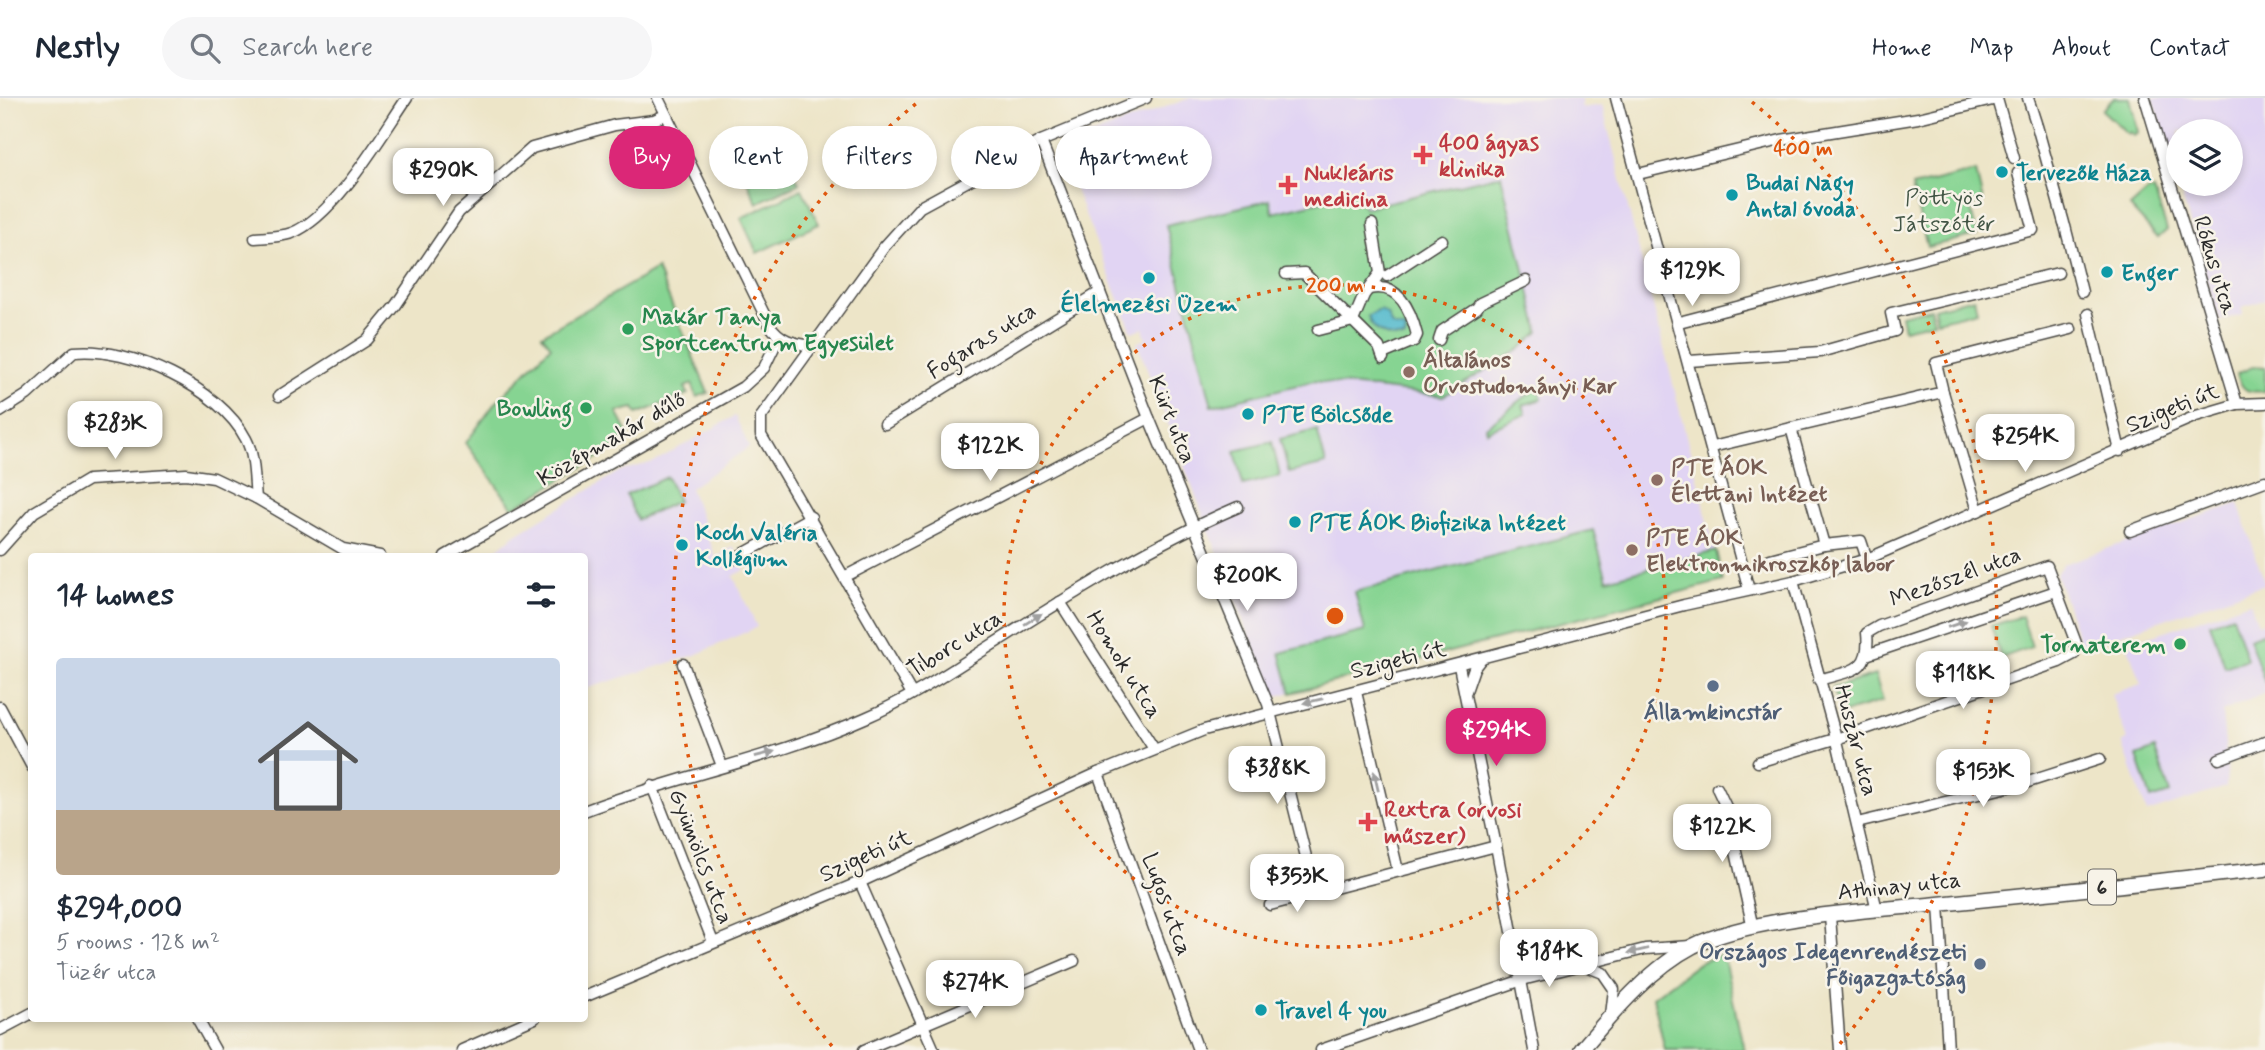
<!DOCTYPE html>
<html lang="en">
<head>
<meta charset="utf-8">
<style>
  body { margin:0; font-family:Mynerve,sans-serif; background:#f6f6f7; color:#1f2937; height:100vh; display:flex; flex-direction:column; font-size:26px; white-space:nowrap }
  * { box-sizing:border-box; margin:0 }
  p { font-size:23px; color:#747a83 }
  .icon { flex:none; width:38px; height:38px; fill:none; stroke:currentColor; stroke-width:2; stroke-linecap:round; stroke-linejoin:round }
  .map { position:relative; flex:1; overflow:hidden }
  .drawer { position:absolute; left:28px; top:455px; width:560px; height:469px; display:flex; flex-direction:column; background:#fff; border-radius:7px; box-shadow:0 4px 10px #0003 }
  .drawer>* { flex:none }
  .banner { position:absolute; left:609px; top:28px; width:665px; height:63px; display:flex; gap:14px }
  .buttons { position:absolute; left:2166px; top:21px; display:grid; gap:14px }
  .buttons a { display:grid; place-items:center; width:77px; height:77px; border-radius:50%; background:#fff; box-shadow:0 4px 10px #0003; font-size:35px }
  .price { position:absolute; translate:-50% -60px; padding:0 16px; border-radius:14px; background:#fff; color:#222; font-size:23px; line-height:46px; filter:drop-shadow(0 2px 4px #0008) }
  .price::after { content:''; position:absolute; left:50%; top:42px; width:21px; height:16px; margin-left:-10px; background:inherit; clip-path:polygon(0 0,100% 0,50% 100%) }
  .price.active { background:#db2777; color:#fff }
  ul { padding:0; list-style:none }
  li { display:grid; align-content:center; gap:14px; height:371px; padding:0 28px }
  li+li { border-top:2px solid #e0e1e3 }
  li span { display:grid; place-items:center; height:217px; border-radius:7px; color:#555 }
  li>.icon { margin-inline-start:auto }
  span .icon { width:126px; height:126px; fill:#fffc; stroke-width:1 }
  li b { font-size:30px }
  h2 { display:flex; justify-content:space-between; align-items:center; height:84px; padding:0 28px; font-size:30px }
  .pill { padding:0 24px; border-radius:32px; background:#fff; box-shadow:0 4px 10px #0003; font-size:24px; line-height:63px }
  .pill.active { background:#db2777; color:#fff }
  header { display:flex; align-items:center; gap:42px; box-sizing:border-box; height:98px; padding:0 35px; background:#fff; border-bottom:2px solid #e0e1e3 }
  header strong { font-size:33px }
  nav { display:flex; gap:38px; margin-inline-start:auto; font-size:24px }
  .search { width:490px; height:63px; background:#f6f6f7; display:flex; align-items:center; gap:18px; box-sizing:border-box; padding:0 24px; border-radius:38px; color:#747a83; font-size:26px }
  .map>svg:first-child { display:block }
</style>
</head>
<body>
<header>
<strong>Nestly</strong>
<div class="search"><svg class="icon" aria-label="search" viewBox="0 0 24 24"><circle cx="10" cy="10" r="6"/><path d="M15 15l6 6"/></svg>Search here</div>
<nav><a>Home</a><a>Map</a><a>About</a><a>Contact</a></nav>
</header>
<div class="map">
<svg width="2265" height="952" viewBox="0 0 2265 952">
  <rect width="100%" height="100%" fill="#f7f3e8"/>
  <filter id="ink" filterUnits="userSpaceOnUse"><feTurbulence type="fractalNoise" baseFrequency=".0143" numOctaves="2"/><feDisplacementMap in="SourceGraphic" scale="14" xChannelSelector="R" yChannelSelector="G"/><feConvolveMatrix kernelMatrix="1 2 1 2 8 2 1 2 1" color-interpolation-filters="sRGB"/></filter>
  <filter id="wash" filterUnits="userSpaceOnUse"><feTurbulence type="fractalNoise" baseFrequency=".00686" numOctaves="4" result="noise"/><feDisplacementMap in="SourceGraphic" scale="28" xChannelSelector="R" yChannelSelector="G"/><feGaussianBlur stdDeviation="1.57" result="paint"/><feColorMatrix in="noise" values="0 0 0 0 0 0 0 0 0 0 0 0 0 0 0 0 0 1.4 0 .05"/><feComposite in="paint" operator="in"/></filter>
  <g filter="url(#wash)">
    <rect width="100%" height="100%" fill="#ede5c8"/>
    <g fill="#e1d4f3" fill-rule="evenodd">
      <path d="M1190 0H1581V10L1602 7 1723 483 1273 599 1137 245 1146 241 1143 230 1132 234 1058 49Z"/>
      <path d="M2153 0H2265V202L2242 209 2243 216 2219 223ZM2231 33V86H2179V33Z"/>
      <path d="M735 318 749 349 690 390 716 460 733 449 745 472 733 478 757 529 695 557 585 591 584 458H489L513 438 620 373 654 364Z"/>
      <path d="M2239 405 2265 486 2082 550 2056 476 2063 466Z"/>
      <path d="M2250 504 2258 526 2265 524V595L2222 614 2226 655 2221 665 2227 664 2226 689 2147 715 2122 644 2127 642 2111 596 2141 586 2127 546Z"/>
    </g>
    <g fill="#86d492" stroke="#58805e" stroke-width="2">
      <path d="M2114 0H2130L2138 34 2133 37 2131 34 2128 36 2102 12Z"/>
      <path d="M787 60 799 85 757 105 745 79Z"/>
      <path d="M1976 73 1983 104 1970 108 1977 137 1927 149 1912 89Z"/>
      <path d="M1501 77 1539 234 1519 252 1443 298 1314 283 1212 308 1166 127 1270 102 1273 115 1359 94 1364 110Z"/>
      <path d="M802 91 819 126 757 155 741 120Z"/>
      <path d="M2154 92 2167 132 2158 140 2130 109 2148 93Z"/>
      <path d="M657 171 708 295 697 299 692 286 685 289 688 296 637 316 634 310 617 314 629 337 622 341 621 346 513 410 466 345 493 308 551 248 542 237Z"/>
      <path d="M1974 200 1977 213 1937 223 1934 210Z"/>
      <path d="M1930 210 1934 224 1904 231 1901 217Z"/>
      <path d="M2254 268 2265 269V293C2247 295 2242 293 2237 276Z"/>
      <path d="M1538 289 1542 301 1523 307 1526 316 1487 333 1486 329Z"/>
      <path d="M1317 332 1326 366 1289 375 1280 341Z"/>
      <path d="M1272 344 1280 378 1243 387 1235 353Z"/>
      <path d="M667 379 678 403 637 422 626 397Z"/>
      <path d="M1593 432 1607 481 1716 453 1723 483 1291 595 1280 555 1365 533 1355 494Z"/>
      <path d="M2232 517 2247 561 2225 569 2210 525Z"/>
      <path d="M2022 518 2032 549 2001 560 1991 528Z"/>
      <path d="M2265 534V585L2249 540Z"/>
      <path d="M1875 577 1883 603 1841 616 1833 590Z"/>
      <path d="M2155 651 2170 695 2151 701 2137 658Z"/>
      <path d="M1723 856 1744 952H1665L1653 899 1699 865Z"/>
    </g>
    <path fill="#4eb8cc" stroke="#3c727c" stroke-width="2" d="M1380 212 1387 216 1392 228 1406 231 1405 240C1390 242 1371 233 1368 218Z"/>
  </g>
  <g filter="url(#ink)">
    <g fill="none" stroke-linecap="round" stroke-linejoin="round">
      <g stroke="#484743" stroke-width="13">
        <g id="minor">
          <path d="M658 0 769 226C780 243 793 245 812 248"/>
          <path d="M1616 0 1749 492"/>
          <path d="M2028 0 2036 25"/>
          <path d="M2145 0 2237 306"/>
          <path d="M2037 28 2064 125"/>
          <path d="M1041 43 1149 320 1268 606 1315 795"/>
          <path d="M1638 76 1781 42 1918 20 1997 1 2014 60"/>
          <path d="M2065 128 2077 175"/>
          <path d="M255 140C268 139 280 139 292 135 335 118 381 38 407 0"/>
          <path d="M1286 176 1304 175 1379 249 1383 260"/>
          <path d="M1387 178 1442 142"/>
          <path d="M2078 178 2082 194"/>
          <path d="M1370 191C1399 184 1411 213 1417 237L1414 243 1383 256"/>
          <path d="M2088 216 2120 353"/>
          <path d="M1679 224 2033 132 2018 75"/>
          <path d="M1318 232 1353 223 1364 197 1380 175 1372 126"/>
          <path d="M1439 242 1442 233 1477 210 1480 205 1526 183"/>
          <path d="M1689 263 1820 254 1895 233 1891 215 2058 175"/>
          <path d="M1943 294 1978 413"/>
          <path d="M279 298 367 242 396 207 459 114 532 50 615 27 654 22 665 17"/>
          <path d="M0 314 27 297 74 254C130 248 220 290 246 341 255 358 254 381 256 400L343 451 380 458"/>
          <path d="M885 326 1100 194"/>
          <path d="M1791 330 1824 447 1861 443 1867 461"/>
          <path d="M1712 349 1943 294 1936 265 2071 231"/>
          <path d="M2130 433 2265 383"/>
          <path d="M0 452 34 414 88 382 186 376 214 380 256 400"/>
          <path d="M445 458 743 289 764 270 779 239"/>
          <path d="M734 461 811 419"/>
          <path d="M1770 461 1824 447"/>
          <path d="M846 478 1149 320"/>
          <path d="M1793 483 1838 647 1877 812"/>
          <path d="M1060 504 1154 651"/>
          <path d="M1869 556 2056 493"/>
          <path d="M683 566 722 668"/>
          <path d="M1459 568 1497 753 1534 952"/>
          <path d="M1466 593 1474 570 1481 561"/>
          <path d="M1356 594 1398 773"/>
          <path d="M912 596 761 337V319L884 149 920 109 1041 43 1146 0"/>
          <path d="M0 609 32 669"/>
          <path d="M2219 661 2265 644"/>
          <path d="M1758 664 1842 639 2059 564 2074 556 2076 545 2047 468 1879 528 1867 535C1871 575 1851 572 1819 582"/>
          <path d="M1098 675 1198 952"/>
          <path d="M652 688 713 844"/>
          <path d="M1717 690 1726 709 1753 830"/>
          <path d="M584 713C677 678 775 660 865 620 912 600 955 570 998 543 1075 494 1154 445 1238 409"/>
          <path d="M1857 725 2025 685 2100 661"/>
          <path d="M860 784 934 952"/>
          <path d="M1939 806 1948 952"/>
          <path d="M1270 807 1496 748"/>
          <path d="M1830 818 1840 952"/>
          <path d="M1583 867 1603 875 1614 891 1611 917"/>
          <path d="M584 899 860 784 1098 675 1204 632 1684 507 1793 483 1867 461 2196 318 2237 306 2265 305"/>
          <path d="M197 920 215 952"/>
          <path d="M0 932 32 915"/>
          <path d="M462 952 535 920"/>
          <path d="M864 952 1074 863"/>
          <path d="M1321 952 1522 882 1645 851 1691 848"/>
        </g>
      </g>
      <g stroke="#484743" stroke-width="17">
        <path id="major" d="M1581 952C1613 915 1649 871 1693 848 1755 818 1868 813 1938 806 2047 795 2156 784 2265 771"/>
      </g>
      <use href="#minor" stroke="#fff" stroke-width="10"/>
      <use href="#major" stroke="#fff" stroke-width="14"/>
    </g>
    <defs><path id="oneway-solid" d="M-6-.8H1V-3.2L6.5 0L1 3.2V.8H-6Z" transform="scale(1.75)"/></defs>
    <g fill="#a0a0a0">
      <use href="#oneway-solid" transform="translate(1033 521) rotate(-32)"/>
      <use href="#oneway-solid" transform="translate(1957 526) rotate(-19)"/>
      <use href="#oneway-solid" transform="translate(1313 603) rotate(167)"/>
      <use href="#oneway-solid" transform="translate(765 656) rotate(-15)"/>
      <use href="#oneway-solid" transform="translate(1376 683) rotate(-103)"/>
      <use href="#oneway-solid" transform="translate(1638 853) rotate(167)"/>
    </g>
  </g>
  <g fill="none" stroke="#df570e" stroke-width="3.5" stroke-dasharray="3.5 7">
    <circle cx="1335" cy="518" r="331"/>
    <path d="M832 948A662 662 0 0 1 918 4M1752 4A662 662 0 0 1 1838 948"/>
  </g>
  <g fill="#e0444e" stroke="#f7f3e8" stroke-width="2.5">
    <path d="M1419.5 46.5h7v7h7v7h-7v7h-7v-7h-7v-7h7z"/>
    <path d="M1284.5 76.5h7v7h7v7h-7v7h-7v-7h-7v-7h7z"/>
    <path d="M1364.5 713.5h7v7h7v7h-7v7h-7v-7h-7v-7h7z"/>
  </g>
  <g fill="#0f9aa8" stroke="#f7f3e8" stroke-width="2.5">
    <circle cx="2002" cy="74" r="7"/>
    <circle cx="1732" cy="97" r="7"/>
    <circle cx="2107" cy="174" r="7"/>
    <circle cx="1149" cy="180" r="7"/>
    <circle cx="1248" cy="316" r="7"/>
    <circle cx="1295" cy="424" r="7"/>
    <circle cx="682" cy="447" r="7"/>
    <circle cx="1261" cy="912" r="7"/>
  </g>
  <g fill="#2e9e5b" stroke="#f7f3e8" stroke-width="2.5">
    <circle cx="628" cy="231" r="7"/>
    <circle cx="586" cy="310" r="7"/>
    <circle cx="2180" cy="546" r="7"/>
  </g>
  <g fill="#8d6e63" stroke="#f7f3e8" stroke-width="2.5">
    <circle cx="1409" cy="274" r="7"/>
    <circle cx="1657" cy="382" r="7"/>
    <circle cx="1632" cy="452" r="7"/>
  </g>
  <g fill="#5c6f8a" stroke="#f7f3e8" stroke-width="2.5">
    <circle cx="1713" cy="588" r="7"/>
    <circle cx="1980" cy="866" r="7"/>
  </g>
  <g text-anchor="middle" stroke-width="5" stroke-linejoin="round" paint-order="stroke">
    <rect fill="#f7f3e8" stroke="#686764" stroke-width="2" x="2088" y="771.5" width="28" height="35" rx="5"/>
    <g font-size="21" font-weight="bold" fill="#2b2b2b">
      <text x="2102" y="796">6</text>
    </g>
    <g font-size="23" font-weight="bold" fill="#be3a42" stroke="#f7f3e8" text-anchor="start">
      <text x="1439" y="52">400 ágyas<tspan x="1439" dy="26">klinika</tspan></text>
      <text x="1304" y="82">Nukleáris<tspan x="1304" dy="26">medicina</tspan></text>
      <text x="1384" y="719">Rextra (orvosi<tspan x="1384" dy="26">műszer)</tspan></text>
    </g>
    <g font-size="23" font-weight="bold" fill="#0d838f" stroke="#f7f3e8" text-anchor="start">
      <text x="2016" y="82">Tervezők Háza</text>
      <text x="1746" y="92">Budai Nagy<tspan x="1746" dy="26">Antal óvoda</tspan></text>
      <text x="2121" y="182">Enger</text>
      <text x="1149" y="213" text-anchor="middle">Élelmezési Üzem</text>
      <text x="1262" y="324">PTE Bölcsőde</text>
      <text x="1309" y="432">PTE ÁOK Biofizika Intézet</text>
      <text x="696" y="442">Koch Valéria<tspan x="696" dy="26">Kollégium</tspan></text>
      <text x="1275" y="920">Travel 4 you</text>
    </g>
    <g font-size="23" fill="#425545" stroke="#f7f3e8">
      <text x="1944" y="107">Pöttyös<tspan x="1944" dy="26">Játszótér</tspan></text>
    </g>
    <g font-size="23" fill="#2b2b2b" stroke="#f7f3e8">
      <text transform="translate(2216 167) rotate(73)" y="8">Rókus utca</text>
      <text transform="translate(981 242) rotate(-32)" y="8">Fogaras utca</text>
      <text transform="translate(2172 309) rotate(-22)" y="8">Szigeti út</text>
      <text transform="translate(1173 321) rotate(68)" y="8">Kürt utca</text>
      <text transform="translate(611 340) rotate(-30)" y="8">Középmakár dűlő</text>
      <text transform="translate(1955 478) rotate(-20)" y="8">Mezőszél utca</text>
      <text transform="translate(954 545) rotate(-32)" y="8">Tiborc utca</text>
      <text transform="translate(1398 561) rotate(-14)" y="8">Szigeti út</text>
      <text transform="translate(1125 566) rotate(58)" y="8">Homok utca</text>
      <text transform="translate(1857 642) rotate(75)" y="8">Huszár utca</text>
      <text transform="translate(865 757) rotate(-24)" y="8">Szigeti út</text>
      <text transform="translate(702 758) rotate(69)" y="8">Gyümölcs utca</text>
      <text transform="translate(1899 787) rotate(-6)" y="8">Athinay utca</text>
      <text transform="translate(1168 806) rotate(70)" y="8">Lugos utca</text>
    </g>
    <g font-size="23" font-weight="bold" fill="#27864d" stroke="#f7f3e8" text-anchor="end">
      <text x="642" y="226" text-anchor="start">Makár Tanya<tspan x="642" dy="26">Sportcentrum Egyesület</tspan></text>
      <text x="572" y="318">Bowling</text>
      <text x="2166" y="554">Tornaterem</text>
    </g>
    <g font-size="23" font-weight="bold" fill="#785e54" stroke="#f7f3e8" text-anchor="start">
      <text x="1423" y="269">Általános<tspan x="1423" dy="26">Orvostudományi Kar</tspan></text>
      <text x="1671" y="377">PTE ÁOK<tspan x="1671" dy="26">Élettani Intézet</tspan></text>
      <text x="1646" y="447">PTE ÁOK<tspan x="1646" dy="26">Elektronmikroszkóp labor</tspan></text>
    </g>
    <g font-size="23" font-weight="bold" fill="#4e5e75" stroke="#f7f3e8">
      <text x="1713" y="621">Államkincstár</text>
      <text x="1966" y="861" text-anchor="end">Országos Idegenrendészeti<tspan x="1966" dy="26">Főigazgatóság</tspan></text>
    </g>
  </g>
  <circle cx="1335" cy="518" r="10" fill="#df570e" stroke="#f7f3e8" stroke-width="3.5"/>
  <g font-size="21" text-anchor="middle" font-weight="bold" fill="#df570e" stroke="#f7f3e8" stroke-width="5" stroke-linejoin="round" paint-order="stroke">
    <text x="1803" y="57">400 m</text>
    <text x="1335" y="194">200 m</text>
  </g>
</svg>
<div class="buttons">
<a><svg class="icon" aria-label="layers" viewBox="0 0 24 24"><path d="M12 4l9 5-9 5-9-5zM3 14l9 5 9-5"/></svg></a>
</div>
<b class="price" style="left:443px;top:110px">$290K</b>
<b class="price" style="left:1692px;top:210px">$129K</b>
<b class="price" style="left:115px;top:363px">$283K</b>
<b class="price" style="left:2025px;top:376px">$254K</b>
<b class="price" style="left:990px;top:385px">$122K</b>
<b class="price" style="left:1247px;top:515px">$200K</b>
<b class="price" style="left:1963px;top:613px">$118K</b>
<b class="price active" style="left:1496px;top:670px">$294K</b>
<b class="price" style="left:1277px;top:708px">$388K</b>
<b class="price" style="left:1983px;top:711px">$153K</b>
<b class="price" style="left:1722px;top:766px">$122K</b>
<b class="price" style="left:1297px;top:816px">$353K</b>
<b class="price" style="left:1549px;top:891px">$184K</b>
<b class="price" style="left:975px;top:922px">$274K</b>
<div class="banner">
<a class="pill active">Buy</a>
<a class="pill">Rent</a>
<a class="pill">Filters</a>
<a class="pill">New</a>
<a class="pill">Apartment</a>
</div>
<section class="drawer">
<h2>14 homes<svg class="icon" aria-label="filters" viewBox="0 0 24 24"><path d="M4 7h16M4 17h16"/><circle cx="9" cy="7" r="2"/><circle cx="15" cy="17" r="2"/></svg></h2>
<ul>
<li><span style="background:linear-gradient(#c9d6e8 70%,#b9a48a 0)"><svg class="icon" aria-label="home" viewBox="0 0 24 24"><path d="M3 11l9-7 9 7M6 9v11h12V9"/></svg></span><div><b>$294,000</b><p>5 rooms · 128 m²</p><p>Tüzér utca</p></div></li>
</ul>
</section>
</div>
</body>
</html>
